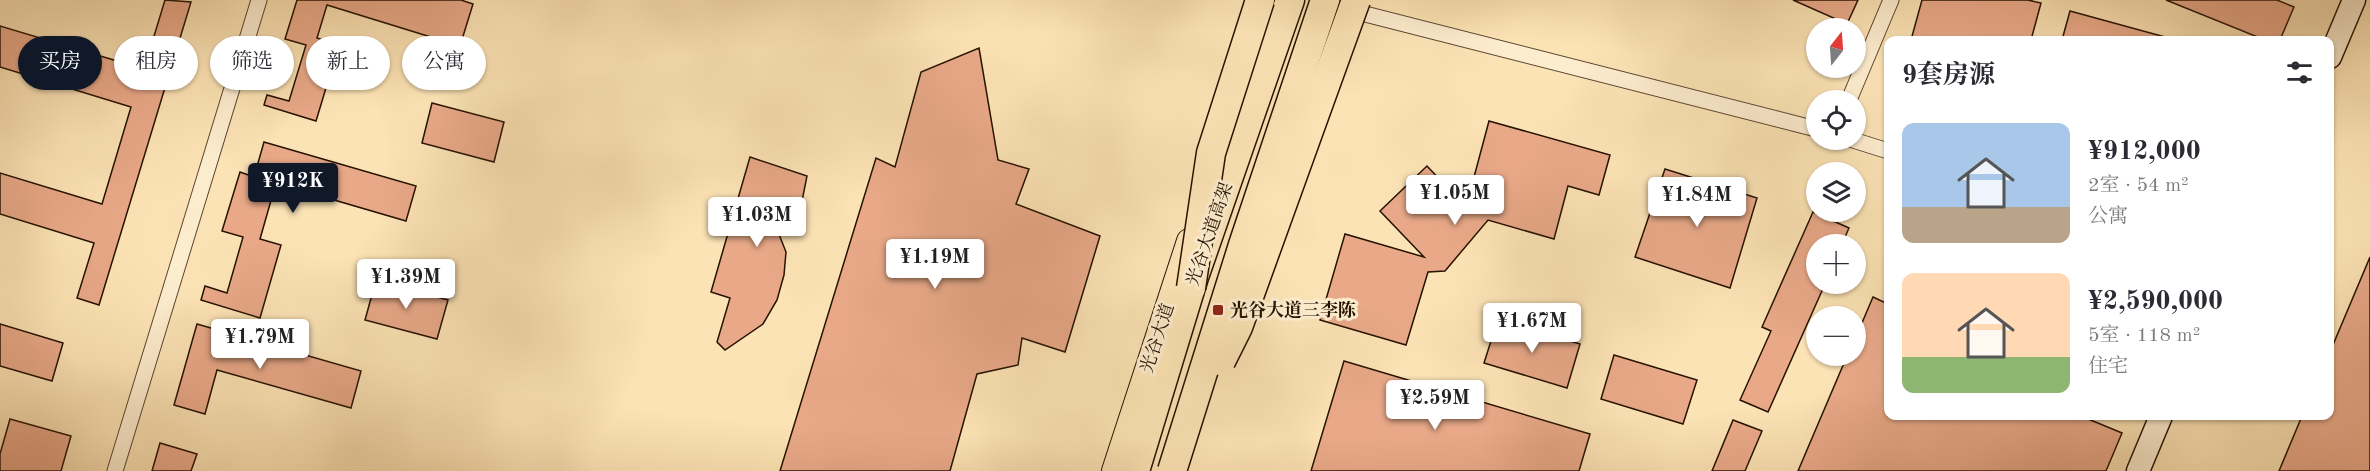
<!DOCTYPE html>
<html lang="zh">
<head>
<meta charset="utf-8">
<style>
  body { margin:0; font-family:"Old Standard TT","Noto Serif SC",serif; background:#f2f2f3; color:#2b2b33; height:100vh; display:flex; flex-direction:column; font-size:22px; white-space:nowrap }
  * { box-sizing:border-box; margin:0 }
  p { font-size:20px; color:#7c7c81 }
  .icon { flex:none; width:33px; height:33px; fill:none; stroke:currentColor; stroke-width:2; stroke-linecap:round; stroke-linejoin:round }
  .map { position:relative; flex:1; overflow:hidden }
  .sheet { position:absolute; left:1884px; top:36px; width:450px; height:384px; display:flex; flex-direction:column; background:#fff; border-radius:12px; box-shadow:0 2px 4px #0004 }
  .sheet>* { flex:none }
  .banner { position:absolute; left:18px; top:36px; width:570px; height:54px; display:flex; gap:12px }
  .needle { width:39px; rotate:17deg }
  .tools { position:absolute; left:1806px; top:18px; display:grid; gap:12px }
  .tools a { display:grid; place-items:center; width:60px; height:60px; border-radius:50%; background:#fff; box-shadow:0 2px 4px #0004; font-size:30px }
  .price { position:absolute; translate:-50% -51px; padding:0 14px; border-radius:6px; background:#fff; color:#222; font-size:20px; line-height:39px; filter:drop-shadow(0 2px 3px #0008) }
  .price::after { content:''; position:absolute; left:50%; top:36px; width:18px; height:14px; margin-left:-9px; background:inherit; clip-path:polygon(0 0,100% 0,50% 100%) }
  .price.on { background:#111827; color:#fff }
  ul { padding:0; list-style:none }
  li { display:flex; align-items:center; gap:18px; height:150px; padding:0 18px }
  li span { display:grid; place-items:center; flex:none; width:168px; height:120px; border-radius:12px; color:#555 }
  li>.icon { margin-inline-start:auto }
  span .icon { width:72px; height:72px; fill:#fffc; stroke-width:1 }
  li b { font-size:26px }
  h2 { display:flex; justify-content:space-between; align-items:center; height:72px; padding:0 18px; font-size:26px }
  .pill { padding:0 21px; border-radius:27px; background:#fff; box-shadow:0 2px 4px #0004; font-size:21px; line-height:54px }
  .pill.on { background:#111827; color:#fff }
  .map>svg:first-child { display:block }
</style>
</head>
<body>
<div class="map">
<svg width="2370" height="471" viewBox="0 0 2370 471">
  <rect width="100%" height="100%" fill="#fce3b5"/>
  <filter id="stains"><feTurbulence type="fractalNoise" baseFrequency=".00333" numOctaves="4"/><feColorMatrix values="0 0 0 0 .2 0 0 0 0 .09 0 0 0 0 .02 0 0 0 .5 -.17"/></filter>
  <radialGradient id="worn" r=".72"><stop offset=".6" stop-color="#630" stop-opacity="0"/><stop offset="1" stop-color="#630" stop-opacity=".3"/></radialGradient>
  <g fill="#e9a989" stroke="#251201" stroke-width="1.5">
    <path d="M165 0 191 2 99 305 77 298 94 243 0 214V173L102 204 131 107 0 67V26L144 69Z"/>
    <path d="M297 0H461L473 4 460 46 327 5 317 38 339 45 316 121 264 105 267 95 289 101 306 45 285 39Z"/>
    <path d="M1793 0H1858L1847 24Z"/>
    <path d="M1922 0H2028L2041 3 2031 40H1911Z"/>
    <path d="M2166 0H2277L2294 7 2280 40H2265Z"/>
    <path d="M2070 11 2176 40H2062Z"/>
    <path d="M979 48 998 160 1029 169 1016 204 1100 236 1065 352 1022 338 1018 365 977 374 950 471H780L876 158 895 167 921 72Z"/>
    <path d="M432 103 504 122 494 162 422 143Z"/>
    <path d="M1489 121 1610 155 1599 195 1568 186 1554 239 1488 220 1445 271 1428 272 1406 345 1320 320 1345 234 1424 257 1380 211 1427 166 1466 207Z"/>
    <path d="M264 142 416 186 406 221 276 183 260 239 281 245 260 318 201 300 205 286 227 293 243 237 222 231 240 172 254 177Z"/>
    <path d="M750 157 807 176 797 226 773 219 786 252 784 275 777 300 763 324 725 350 717 342 730 298 711 292Z"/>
    <path d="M1665 169 1757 198 1730 288 1635 257Z"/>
    <path d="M1813 212 1849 228 1842 244H1816V284H1825L1768 412 1740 400 1771 331 1762 327Z"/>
    <path d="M2370 257V471H2279L2302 416H2330V352Z"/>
    <path d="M376 280 448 300 437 339 365 320Z"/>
    <path d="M1873 297 1888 304V416H2081L2122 433 2106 471H1798L1847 356H1856V337Z"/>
    <path d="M1498 319 1580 344 1567 388 1484 363Z"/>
    <path d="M0 324 63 343 52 381 0 366Z"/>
    <path d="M197 324 361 371 351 408 217 370 205 414 174 405Z"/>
    <path d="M1614 355 1697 380 1683 424 1601 399Z"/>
    <path d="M1344 361 1590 434 1579 471H1311Z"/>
    <path d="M10 419 71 436 61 471H0V454Z"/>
    <path d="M1733 420 1762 431 1745 471H1712Z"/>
    <path d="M160 443 197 454 191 471H152Z"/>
  </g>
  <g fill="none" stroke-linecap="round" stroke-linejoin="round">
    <g stroke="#5b462e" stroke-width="17">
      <g id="street">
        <path d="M1318 2 1816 129"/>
        <path d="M1849 100 1891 0"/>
        <path d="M1853 140 1888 151"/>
        <path d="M115 471 259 0"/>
      </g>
    </g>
    <g stroke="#251201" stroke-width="25">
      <g id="secondary">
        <path d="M2330 57 2354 0"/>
        <path d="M2138 471 2161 416"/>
      </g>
    </g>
    <g stroke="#251201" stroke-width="26">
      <path id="primary" d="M1114 471 1189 241"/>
    </g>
    <g stroke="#251201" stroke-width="31">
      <path id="highway" d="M1135 471 1194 277 1290 0"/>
    </g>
    <use href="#street" stroke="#fdedcf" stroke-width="15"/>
    <use href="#secondary" stroke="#fdedcf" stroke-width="22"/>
    <use href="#primary" stroke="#fce3b5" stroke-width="24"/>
    <use href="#highway" stroke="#fce3b5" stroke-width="28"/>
    <g stroke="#251201" stroke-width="31" stroke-linecap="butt">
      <g id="highway-bridge">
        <path d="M1191 288 1211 153 1260 0"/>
        <path d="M1221 361 1238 327 1356 0"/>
        <path d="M1172 471 1243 245 1325 0"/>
      </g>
    </g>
    <use href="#highway-bridge" stroke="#fce3b5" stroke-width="28"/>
  </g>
  <rect fill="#8f2418" stroke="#fdedcf" stroke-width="2" x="1212" y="304" width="12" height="12" rx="3"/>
  <g text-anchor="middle" stroke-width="6" stroke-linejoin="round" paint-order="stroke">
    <g font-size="18" fill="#251201" stroke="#fdedcf">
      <text transform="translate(1209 234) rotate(-71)" y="6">光谷大道高架</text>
      <text transform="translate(1157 338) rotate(-72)" y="6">光谷大道</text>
    </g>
    <g font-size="18" font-weight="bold" fill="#251201" stroke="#fdedcf" text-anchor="start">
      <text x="1230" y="316">光谷大道三李陈</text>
    </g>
  </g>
  <rect width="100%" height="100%" filter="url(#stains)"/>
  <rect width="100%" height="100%" fill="url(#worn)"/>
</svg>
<div class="tools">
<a><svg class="needle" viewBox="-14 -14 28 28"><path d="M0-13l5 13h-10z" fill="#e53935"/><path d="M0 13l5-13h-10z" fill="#7c7c81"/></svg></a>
<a><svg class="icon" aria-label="locate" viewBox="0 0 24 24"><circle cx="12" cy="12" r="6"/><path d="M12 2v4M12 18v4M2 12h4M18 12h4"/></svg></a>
<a><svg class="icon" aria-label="layers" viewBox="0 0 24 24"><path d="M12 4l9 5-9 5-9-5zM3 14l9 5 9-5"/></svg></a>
<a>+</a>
<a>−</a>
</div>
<b class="price on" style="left:293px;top:214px">¥912K</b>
<b class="price" style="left:1455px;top:226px">¥1.05M</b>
<b class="price" style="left:1697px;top:228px">¥1.84M</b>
<b class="price" style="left:757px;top:248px">¥1.03M</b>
<b class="price" style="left:935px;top:290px">¥1.19M</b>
<b class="price" style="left:406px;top:310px">¥1.39M</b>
<b class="price" style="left:1532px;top:354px">¥1.67M</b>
<b class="price" style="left:260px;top:370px">¥1.79M</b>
<b class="price" style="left:1435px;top:431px">¥2.59M</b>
<div class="banner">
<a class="pill on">买房</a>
<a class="pill">租房</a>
<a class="pill">筛选</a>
<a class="pill">新上</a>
<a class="pill">公寓</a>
</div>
<section class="sheet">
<h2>9套房源<svg class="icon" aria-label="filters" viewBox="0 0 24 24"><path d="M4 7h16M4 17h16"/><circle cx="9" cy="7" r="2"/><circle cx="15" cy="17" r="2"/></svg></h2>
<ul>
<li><span style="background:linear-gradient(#a9c7e8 70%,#b9a48a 0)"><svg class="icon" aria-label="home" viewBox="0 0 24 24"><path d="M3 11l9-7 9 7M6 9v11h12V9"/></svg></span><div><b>¥912,000</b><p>2室 · 54 m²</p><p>公寓</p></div></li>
<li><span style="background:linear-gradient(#ffd9b3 70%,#8fb573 0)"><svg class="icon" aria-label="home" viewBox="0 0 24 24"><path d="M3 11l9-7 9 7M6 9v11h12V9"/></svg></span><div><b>¥2,590,000</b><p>5室 · 118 m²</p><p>住宅</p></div></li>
</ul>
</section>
</div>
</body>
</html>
